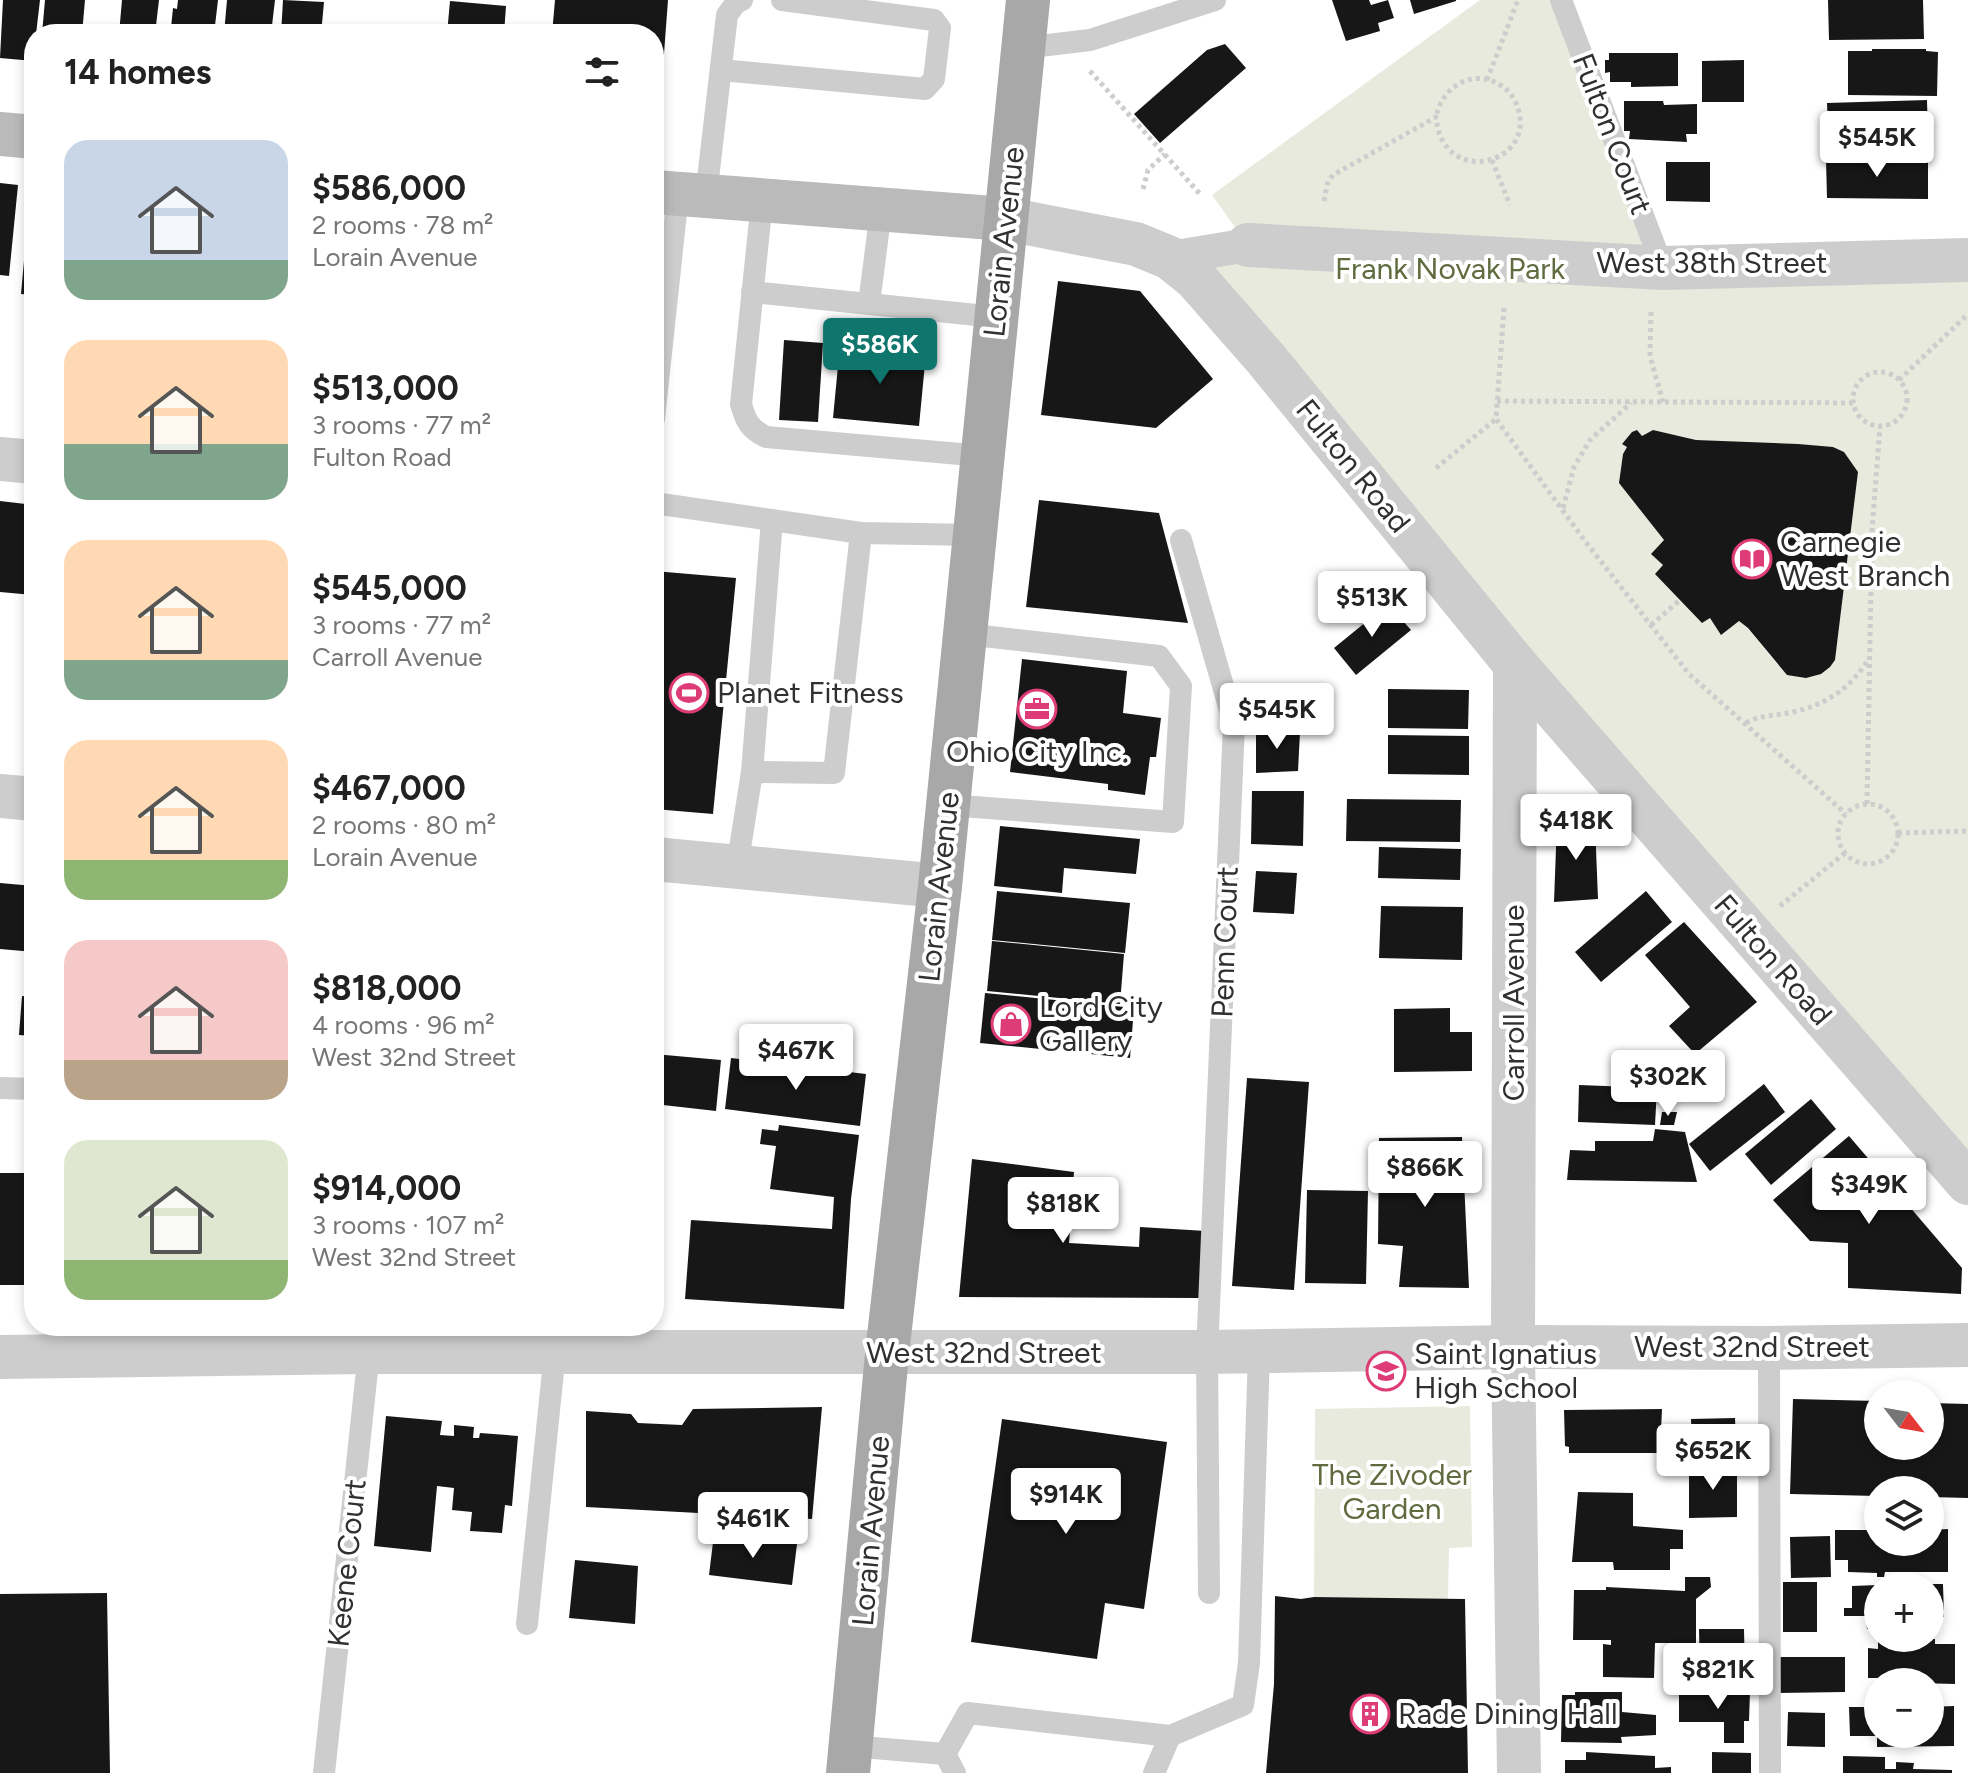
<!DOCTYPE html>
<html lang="en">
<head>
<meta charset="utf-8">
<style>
  body { margin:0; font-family:Figtree,sans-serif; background:#f6f6f6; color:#222; height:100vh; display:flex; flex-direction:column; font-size:30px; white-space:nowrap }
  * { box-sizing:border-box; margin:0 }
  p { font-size:26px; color:#767676 }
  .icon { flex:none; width:44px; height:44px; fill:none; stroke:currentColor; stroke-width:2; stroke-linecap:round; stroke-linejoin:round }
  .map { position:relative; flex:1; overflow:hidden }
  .side { position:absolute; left:24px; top:24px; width:640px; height:1312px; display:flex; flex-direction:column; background:#fff; border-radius:32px; box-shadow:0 4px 12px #0003 }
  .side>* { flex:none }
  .needle { width:52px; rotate:121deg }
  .tools { position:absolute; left:1864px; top:1380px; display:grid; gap:16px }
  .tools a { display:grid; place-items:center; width:80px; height:80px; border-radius:50%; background:#fff; box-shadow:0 4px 12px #0003; font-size:40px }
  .price { position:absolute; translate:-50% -68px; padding:0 18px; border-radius:8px; background:#fff; color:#222; font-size:26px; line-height:52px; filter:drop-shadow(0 2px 4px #0008) }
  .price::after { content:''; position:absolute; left:50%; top:48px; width:24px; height:18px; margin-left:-12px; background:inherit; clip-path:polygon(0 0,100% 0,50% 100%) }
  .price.active { background:#0f766e; color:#fff }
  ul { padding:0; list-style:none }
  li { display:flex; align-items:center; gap:24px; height:200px; padding:0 40px }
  li span { display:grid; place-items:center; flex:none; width:224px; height:160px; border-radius:24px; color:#555 }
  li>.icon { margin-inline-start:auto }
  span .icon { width:96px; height:96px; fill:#fffc; stroke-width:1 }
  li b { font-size:34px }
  h2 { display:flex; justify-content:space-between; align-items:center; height:96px; padding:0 40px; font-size:34px }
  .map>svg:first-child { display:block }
</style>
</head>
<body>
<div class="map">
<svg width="1968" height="1773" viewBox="0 0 1968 1773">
  <rect width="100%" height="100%" fill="#fff"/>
  <g fill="#e7eadc" fill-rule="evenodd">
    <path d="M1480 0H1561L1663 268 1968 260V1183L1195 278 1247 244 1212 195ZM1636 430 1642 436 1653 430 1696 440 1833 447 1844 452 1858 472 1835 660C1830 668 1825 672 1816 675 1775 684 1768 642 1739 621L1721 634 1710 618 1702 623 1656 574 1663 565 1652 553 1664 540 1619 483 1623 454 1627 447 1622 443Z"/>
    <path d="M1470 1406 1472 1547 1449 1548 1448 1599 1314 1597 1315 1409Z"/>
  </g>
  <g fill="#171717">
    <path d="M3 0H40L36 34H34V61L0 58Z"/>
    <path d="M45 0H85L82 34H42Z"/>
    <path d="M122 0H159L155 34H119Z"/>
    <path d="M178 0H218L214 34H174L175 28H171L173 8 177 9Z"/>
    <path d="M227 0H275L271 34H224Z"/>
    <path d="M283 0 324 2 321 34H281Z"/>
    <path d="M555 0H668L659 121 654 120V34H552Z"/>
    <path d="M1332 0H1369L1371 5 1388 0 1394 18 1378 23 1380 31 1346 41Z"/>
    <path d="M1410 0H1456V1L1414 14Z"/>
    <path d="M1828 0H1923L1924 39 1829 40Z"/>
    <path d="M450 1 506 6 504 34H447Z"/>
    <path d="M1225 44 1246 68 1160 143 1134 114 1207 50Z"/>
    <path d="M1872 49H1926V51L1938 52 1937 96 1848 95V51H1872Z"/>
    <path d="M1609 53H1678V86L1631 87V82H1610V72L1605 73V60H1609Z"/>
    <path d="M1744 60V102H1702V61Z"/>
    <path d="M1927 100 1928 140H1912V145L1829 147 1827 103Z"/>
    <path d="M1624 101H1663L1664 105 1697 104V134H1686L1687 142 1629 139 1630 131H1624Z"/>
    <path d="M1826 160H1928V199L1827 198Z"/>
    <path d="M1666 162H1710V202L1666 201Z"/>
    <path d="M0 183 18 185 9 276 0 275Z"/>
    <path d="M31 184 34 185V295L21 294Z"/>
    <path d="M1058 281 1140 291 1213 379 1156 428 1041 415Z"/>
    <path d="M784 340 823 343 818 422 779 420Z"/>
    <path d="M840 345 926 353 919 426 833 418Z"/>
    <path d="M1637 430 1642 436 1653 430 1696 440 1798 444 1833 447 1844 452 1858 472 1835 660 1830 667 1821 674 1806 678 1787 675 1748 628 1739 621 1721 635 1710 618 1702 623 1655 574 1663 565 1651 554 1664 540 1619 483 1623 454 1627 447 1622 444 1632 432Z"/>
    <path d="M1039 500 1159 513 1188 623 1026 607Z"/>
    <path d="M0 501 34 505 33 595 0 592Z"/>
    <path d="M654 571 736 578 713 814 654 809Z"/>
    <path d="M1388 604 1411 630 1356 675 1334 648Z"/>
    <path d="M1022 659 1127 671 1123 713 1161 718 1156 757H1150L1145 795 1108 790V784L1010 772Z"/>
    <path d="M1388 689 1469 690 1468 729 1388 728Z"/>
    <path d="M1256 730 1300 732 1298 771 1256 773Z"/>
    <path d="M1388 735 1469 736V775L1388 774Z"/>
    <path d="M1252 791H1304L1303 846 1251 844Z"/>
    <path d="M1347 799 1461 800 1460 842 1346 841Z"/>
    <path d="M1557 821 1595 824 1598 899 1554 902Z"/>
    <path d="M1000 826 1140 839 1136 874 1064 868 1062 893 994 886Z"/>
    <path d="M1379 847 1461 849 1460 880 1378 878Z"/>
    <path d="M1256 871 1297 873 1294 914 1253 912Z"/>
    <path d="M0 883 34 886V952L0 949Z"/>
    <path d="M997 891 1130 903 1125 953 992 940Z"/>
    <path d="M1646 891 1672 922 1601 982 1575 952Z"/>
    <path d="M1381 906 1463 907 1462 960 1379 958Z"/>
    <path d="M1684 922 1757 1002 1695 1054 1669 1026 1690 1007 1645 955Z"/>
    <path d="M992 941 1124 954 1120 1004 987 991Z"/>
    <path d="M985 993 1134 1008 1130 1058 980 1043Z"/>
    <path d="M22 996 34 997V1036L19 1035Z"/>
    <path d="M1450 1008V1032H1472V1071L1394 1072V1009Z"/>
    <path d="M654 1054 721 1060 716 1111 654 1104Z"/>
    <path d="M731 1058 866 1074 860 1126 725 1109Z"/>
    <path d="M1247 1078 1309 1082 1294 1290 1232 1286Z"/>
    <path d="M1764 1084 1785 1112 1710 1171 1689 1144Z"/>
    <path d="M1579 1085 1657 1088 1655 1125 1578 1122Z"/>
    <path d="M1811 1099 1836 1129 1771 1185 1745 1154Z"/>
    <path d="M1662 1112H1677L1674 1125H1660Z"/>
    <path d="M779 1125 859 1135 851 1199 844 1309 685 1299 691 1220 832 1229 834 1197 770 1189 776 1146 760 1144 762 1129 778 1131Z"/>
    <path d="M1655 1129 1685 1132 1697 1182 1567 1180 1570 1150 1595 1151V1141H1653Z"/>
    <path d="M1849 1136 1962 1268 1961 1294 1848 1288V1243L1810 1241 1773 1200Z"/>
    <path d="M1462 1137 1469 1288 1399 1287 1403 1246 1378 1244 1379 1138Z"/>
    <path d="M972 1159 1074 1172 1069 1243 1139 1247 1140 1227 1206 1231 1201 1298 959 1297Z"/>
    <path d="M0 1173H26L27 1285H0Z"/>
    <path d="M1307 1190 1368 1191 1366 1284 1305 1283Z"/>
    <path d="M1793 1399 1878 1401V1446H1930V1403L1968 1404V1498L1930 1497V1490H1878V1496L1790 1494Z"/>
    <path d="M822 1407 812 1519 586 1507V1411L631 1414 638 1423 682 1425 693 1409Z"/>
    <path d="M1662 1409 1660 1453H1569V1447L1565 1446 1564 1410Z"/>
    <path d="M386 1416 442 1421 440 1435 454 1436V1425L474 1427 473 1438H479L480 1433 518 1436 512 1506 505 1505 502 1533 470 1531 472 1512 452 1510 454 1488 437 1486 431 1552 374 1546Z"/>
    <path d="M1735 1418 1736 1443H1692L1691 1419Z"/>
    <path d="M1002 1419 1167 1442 1144 1609 1105 1603 1097 1659 971 1642Z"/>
    <path d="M1689 1466H1737V1517L1689 1518Z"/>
    <path d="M1578 1492 1633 1493V1526L1683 1530V1549H1670V1570H1614L1613 1562H1572Z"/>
    <path d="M1948 1529V1572H1885L1884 1577H1877V1573L1848 1572V1560H1835V1530H1878V1542H1930V1530Z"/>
    <path d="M714 1534 797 1544 792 1585 709 1575Z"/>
    <path d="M1830 1536 1831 1577 1791 1578 1790 1537Z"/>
    <path d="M575 1560 638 1566 635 1624 569 1618Z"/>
    <path d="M1685 1577H1710L1711 1587 1696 1599V1643H1655L1654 1678 1603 1677V1644L1611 1645V1640H1573L1574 1590H1606V1587L1685 1591Z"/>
    <rect x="1783" y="1582" width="34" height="50"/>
    <path d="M1930 1584H1943L1944 1617H1930Z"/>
    <path d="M1878 1585V1628L1867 1629 1866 1616H1844V1608H1852V1586Z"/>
    <path d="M107 1593 110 1773H0V1594Z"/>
    <path d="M1275 1596 1301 1599 1314 1597 1465 1599 1468 1773H1266L1274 1684Z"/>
    <path d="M1699 1629H1744L1745 1677H1700Z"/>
    <path d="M1878 1639H1935V1644H1955V1684L1879 1682V1678H1868V1648L1878 1649Z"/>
    <path d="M1774 1657H1845V1692L1775 1693Z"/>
    <path d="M1750 1691 1749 1721H1744V1743H1724V1722H1679V1692Z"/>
    <path d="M1575 1692H1622V1712L1656 1715V1735L1621 1737 1622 1743 1561 1742 1562 1695H1575Z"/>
    <path d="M1954 1706V1746L1877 1747V1736H1850L1849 1707H1878V1734H1930V1707Z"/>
    <path d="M1788 1712 1825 1713V1747L1787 1746Z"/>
    <path d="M1586 1752 1655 1756V1768L1671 1767V1773H1565V1760H1586Z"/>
    <path d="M1712 1752 1751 1753V1773H1712Z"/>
    <path d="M1843 1756 1885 1757V1769H1896V1762L1914 1763 1913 1769 1952 1770V1773H1843Z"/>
  </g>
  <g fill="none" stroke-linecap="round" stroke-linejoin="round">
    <g stroke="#cdcdcd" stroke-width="5" stroke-dasharray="4 4" stroke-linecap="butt">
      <path d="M1090 71 1200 194"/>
      <path d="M1487 80 1518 0"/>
      <path d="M1492 160 1510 205"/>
      <path d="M1143 189 1148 170 1165 154"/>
      <path d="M1324 201 1328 181 1333 175 1436 117C1442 187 1532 166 1519 112 1516 101 1511 92 1502 86 1474 67 1442 86 1436 117"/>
      <path d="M1504 308 1496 419 1585 541 1689 674 1846 814"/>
      <path d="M1651 312 1650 356 1663 402"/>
      <circle cx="1880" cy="399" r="27"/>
      <path d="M1899 380 1968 314"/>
      <path d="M1497 401 1853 403"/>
      <path d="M1436 468 1496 419"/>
      <path d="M1563 508 1574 467 1590 440 1631 403"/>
      <path d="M1651 625 1680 600"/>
      <path d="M1746 723C1759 715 1774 716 1788 713 1824 706 1850 690 1869 658"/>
      <path d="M1867 804 1872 530 1880 427"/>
      <circle cx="1868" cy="834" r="30"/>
      <path d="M1898 833 1968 831"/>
      <path d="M1780 906 1845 853"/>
    </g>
    <g stroke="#cdcdcd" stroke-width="22">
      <path d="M1561 0 1663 268"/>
      <path d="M1023 48 1090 40 1215 0"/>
      <path d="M721 70 925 89 934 79 940 28 934 20 782 0"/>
      <path d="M706 196 727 15 736 3 742 0"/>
      <path d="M762 201 741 404C746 422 750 429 766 437L983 456"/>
      <path d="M752 292 996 317"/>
      <path d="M869 304 881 210"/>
      <path d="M654 419 678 194"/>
      <path d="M654 503 861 533 975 535"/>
      <path d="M1181 540 1234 724 1207 1352 1209 1593"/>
      <path d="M752 772 772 520"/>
      <path d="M948 805 1173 822 1181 686 1159 656 965 634"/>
      <path d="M737 867 752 772 834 773 861 533"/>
      <path d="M0 1088 34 1089"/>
      <path d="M1769 1348 1770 1773"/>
      <path d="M527 1624 555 1352"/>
      <path d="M850 1746 945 1754 968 1713 1170 1736 1243 1705 1249 1663 1259 1352"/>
      <path d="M945 1754 955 1773"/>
      <path d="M324 1773 369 1352"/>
      <path d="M1154 1773 1170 1736"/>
    </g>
    <path stroke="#cdcdcd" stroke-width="34" d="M1170 258 1248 245"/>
    <g stroke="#cdcdcd" stroke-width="44">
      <path d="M1248 245 1663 268 1968 260"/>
      <path d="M0 459 34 462"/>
      <path d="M1515 664 1513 1347 1519 1773"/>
      <path d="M0 796 34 799"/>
      <path d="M654 859 940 886"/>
      <path d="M0 1357 369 1352H1207L1513 1347 1769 1348 1968 1345"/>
    </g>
    <path stroke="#cdcdcd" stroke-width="44" d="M1006 219 1136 244 1170 258 1195 278 1266 359 1515 664 1968 1183"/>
    <g stroke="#bababa" stroke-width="44">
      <path d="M0 134 34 137"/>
      <path d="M654 192 1006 219"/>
    </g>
    <path stroke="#a8a8a8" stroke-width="44" d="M848 1773 887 1354 940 886 1028 0"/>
  </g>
  <defs>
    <g id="library-ring" transform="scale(2)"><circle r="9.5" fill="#fff" stroke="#de3c77" stroke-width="1.5"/><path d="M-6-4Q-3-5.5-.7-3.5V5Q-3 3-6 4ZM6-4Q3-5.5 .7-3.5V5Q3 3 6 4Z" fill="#de3c77"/></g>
    <g id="stadium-ring" transform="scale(2)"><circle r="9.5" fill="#fff" stroke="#de3c77" stroke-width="1.5"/><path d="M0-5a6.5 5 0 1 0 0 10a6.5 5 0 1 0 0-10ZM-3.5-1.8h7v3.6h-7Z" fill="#de3c77"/></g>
    <g id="office-ring" transform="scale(2)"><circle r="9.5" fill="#fff" stroke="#de3c77" stroke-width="1.5"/><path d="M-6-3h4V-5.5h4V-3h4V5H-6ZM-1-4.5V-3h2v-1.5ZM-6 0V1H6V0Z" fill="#de3c77"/></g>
    <g id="shop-ring" transform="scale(2)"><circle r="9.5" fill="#fff" stroke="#de3c77" stroke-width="1.5"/><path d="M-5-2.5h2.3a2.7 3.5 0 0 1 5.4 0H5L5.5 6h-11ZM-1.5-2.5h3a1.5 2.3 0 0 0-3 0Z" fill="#de3c77"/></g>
    <g id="school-ring" transform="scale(2)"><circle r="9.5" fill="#fff" stroke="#de3c77" stroke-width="1.5"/><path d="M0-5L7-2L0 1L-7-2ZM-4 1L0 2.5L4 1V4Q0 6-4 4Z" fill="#de3c77"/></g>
    <g id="building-ring" transform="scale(2)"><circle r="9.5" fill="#fff" stroke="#de3c77" stroke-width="1.5"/><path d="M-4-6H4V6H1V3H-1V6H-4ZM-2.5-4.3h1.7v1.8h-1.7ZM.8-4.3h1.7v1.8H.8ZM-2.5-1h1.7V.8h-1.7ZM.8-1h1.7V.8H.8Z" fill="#de3c77"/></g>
  </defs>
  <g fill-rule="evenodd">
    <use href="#library-ring" x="1752" y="559"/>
    <use href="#stadium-ring" x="689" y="693"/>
    <use href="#office-ring" x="1037" y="709"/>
    <use href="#shop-ring" x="1011" y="1024"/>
    <use href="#school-ring" x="1386" y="1371"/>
    <use href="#building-ring" x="1370" y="1714"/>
  </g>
  <g text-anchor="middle" stroke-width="8" stroke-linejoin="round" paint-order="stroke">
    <g font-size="30" fill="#303030" stroke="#fff">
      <text transform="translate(1612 134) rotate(69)" y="10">Fulton Court</text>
      <text transform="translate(1004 242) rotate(-84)" y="10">Lorain Avenue</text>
      <text x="1712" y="273">West 38th Street</text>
      <text transform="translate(1353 466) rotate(51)" y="10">Fulton Road</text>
      <text transform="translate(939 887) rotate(-84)" y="10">Lorain Avenue</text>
      <text transform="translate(1225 942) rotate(-88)" y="10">Penn Court</text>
      <text transform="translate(1773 960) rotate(49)" y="10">Fulton Road</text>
      <text transform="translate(1514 1003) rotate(-90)" y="10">Carroll Avenue</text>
      <text x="1752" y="1357">West 32nd Street</text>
      <text x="984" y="1363">West 32nd Street</text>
      <text transform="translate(871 1531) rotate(-85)" y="10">Lorain Avenue</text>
      <text transform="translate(347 1563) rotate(-84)" y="10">Keene Court</text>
    </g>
    <g font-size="30" fill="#606b3f" stroke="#fff">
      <text x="1450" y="279">Frank Novak Park</text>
      <text x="1392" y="1485">The Zivoder<tspan x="1392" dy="34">Garden</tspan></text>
    </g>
    <g font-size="30" fill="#303030" stroke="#fff" text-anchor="start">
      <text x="1780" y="552">Carnegie<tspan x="1780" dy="34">West Branch</tspan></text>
      <text x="717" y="703">Planet Fitness</text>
      <text x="1037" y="762" text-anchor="middle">Ohio City Inc.</text>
      <text x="1039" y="1017">Lord City<tspan x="1039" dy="34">Gallery</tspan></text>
      <text x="1414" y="1364">Saint Ignatius<tspan x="1414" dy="34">High School</tspan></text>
      <text x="1398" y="1724">Rade Dining Hall</text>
    </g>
  </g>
</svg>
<div class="tools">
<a><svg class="needle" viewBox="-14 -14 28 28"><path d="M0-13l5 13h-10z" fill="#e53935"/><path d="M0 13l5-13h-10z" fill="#767676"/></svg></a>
<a><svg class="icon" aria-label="layers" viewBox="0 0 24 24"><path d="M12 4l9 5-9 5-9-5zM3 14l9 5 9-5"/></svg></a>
<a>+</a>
<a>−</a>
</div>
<b class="price" style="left:1877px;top:179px">$545K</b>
<b class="price active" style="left:880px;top:386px">$586K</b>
<b class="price" style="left:1372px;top:639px">$513K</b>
<b class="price" style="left:1277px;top:751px">$545K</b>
<b class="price" style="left:1576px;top:862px">$418K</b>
<b class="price" style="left:796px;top:1092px">$467K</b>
<b class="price" style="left:1668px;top:1118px">$302K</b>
<b class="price" style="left:1425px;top:1209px">$866K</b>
<b class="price" style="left:1869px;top:1226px">$349K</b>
<b class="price" style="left:1063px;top:1245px">$818K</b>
<b class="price" style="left:1713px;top:1492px">$652K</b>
<b class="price" style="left:1066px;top:1536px">$914K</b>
<b class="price" style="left:753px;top:1560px">$461K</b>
<b class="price" style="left:1718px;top:1711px">$821K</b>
<section class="side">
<h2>14 homes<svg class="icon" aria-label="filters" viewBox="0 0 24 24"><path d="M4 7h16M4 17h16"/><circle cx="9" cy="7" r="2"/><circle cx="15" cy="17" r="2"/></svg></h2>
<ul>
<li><span style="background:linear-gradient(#c9d6e8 75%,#7fa58c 0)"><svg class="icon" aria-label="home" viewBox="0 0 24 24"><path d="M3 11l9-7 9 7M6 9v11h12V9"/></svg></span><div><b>$586,000</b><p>2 rooms · 78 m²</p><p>Lorain Avenue</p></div></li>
<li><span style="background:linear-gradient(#ffd9b3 65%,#7fa58c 0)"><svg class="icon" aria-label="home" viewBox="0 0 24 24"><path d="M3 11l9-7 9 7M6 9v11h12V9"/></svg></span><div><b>$513,000</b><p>3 rooms · 77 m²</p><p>Fulton Road</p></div></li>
<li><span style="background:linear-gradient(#ffd9b3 75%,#7fa58c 0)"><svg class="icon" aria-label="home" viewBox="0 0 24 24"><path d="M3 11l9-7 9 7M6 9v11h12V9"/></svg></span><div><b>$545,000</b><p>3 rooms · 77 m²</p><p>Carroll Avenue</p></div></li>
<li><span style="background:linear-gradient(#ffd9b3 75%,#8fb573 0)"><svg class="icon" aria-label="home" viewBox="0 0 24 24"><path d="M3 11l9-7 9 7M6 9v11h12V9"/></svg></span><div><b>$467,000</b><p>2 rooms · 80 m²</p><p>Lorain Avenue</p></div></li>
<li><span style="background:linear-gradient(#f6c9c9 75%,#b9a48a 0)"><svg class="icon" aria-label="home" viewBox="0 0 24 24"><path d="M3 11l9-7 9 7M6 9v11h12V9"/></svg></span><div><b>$818,000</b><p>4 rooms · 96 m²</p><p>West 32nd Street</p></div></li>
<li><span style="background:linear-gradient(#dfe7d0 75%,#8fb573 0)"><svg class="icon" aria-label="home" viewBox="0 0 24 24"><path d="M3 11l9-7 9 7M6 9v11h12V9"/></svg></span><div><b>$914,000</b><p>3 rooms · 107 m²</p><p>West 32nd Street</p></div></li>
</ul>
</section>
</div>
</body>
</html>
